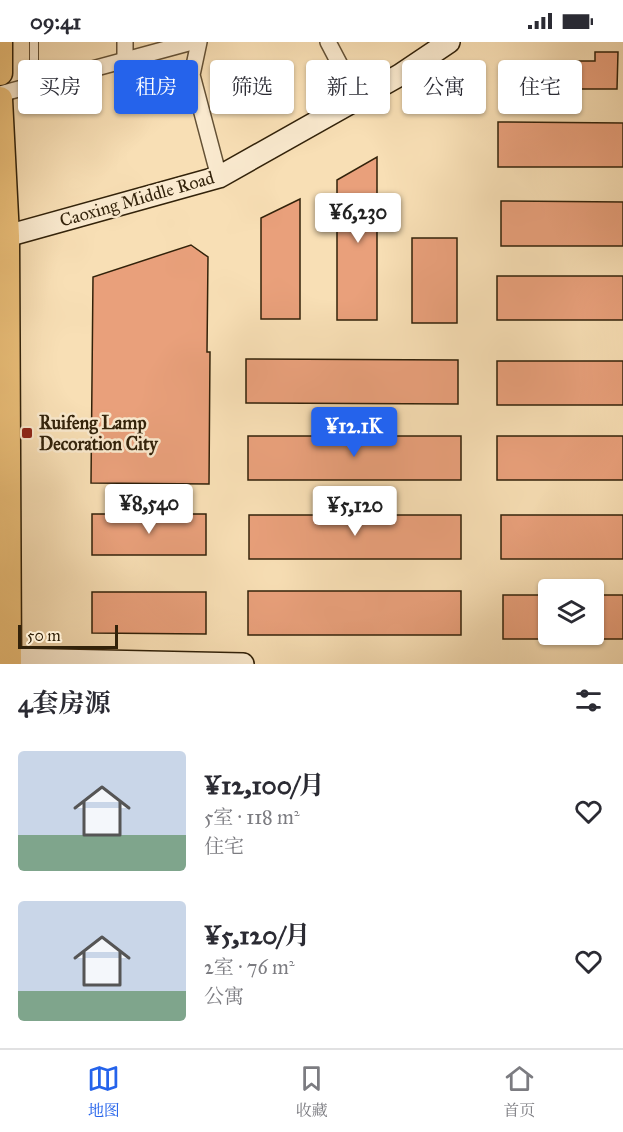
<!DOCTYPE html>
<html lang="zh">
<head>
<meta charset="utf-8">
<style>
  body { margin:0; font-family:"IM FELL Great Primer","Noto Serif SC",serif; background:#f2f2f3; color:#2b2b33; height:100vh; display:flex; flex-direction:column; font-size:22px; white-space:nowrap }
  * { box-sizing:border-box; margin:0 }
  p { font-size:20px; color:#7c7c81 }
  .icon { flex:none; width:33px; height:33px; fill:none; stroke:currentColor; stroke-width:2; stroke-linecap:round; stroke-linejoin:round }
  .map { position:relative; height:622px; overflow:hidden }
  .sheet { display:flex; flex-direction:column; background:#fff; flex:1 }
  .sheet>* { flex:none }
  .hud { position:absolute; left:18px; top:18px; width:588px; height:54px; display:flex; gap:12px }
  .buttons { position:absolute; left:538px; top:537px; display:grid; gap:12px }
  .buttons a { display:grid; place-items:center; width:66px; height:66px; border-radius:6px; background:#fff; box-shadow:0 2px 4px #0004; font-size:30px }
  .scale { position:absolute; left:18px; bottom:15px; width:100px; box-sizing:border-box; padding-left:6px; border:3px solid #32220a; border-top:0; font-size:16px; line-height:21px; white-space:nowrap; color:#32220a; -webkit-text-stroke:4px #faeacf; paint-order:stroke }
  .price { position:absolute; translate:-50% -51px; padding:0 14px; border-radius:6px; background:#fff; color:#222; font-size:20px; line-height:39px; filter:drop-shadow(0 2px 3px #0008) }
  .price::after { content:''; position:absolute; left:50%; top:36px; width:18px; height:14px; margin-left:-9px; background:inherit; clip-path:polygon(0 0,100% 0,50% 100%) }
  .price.on { background:#2563eb; color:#fff }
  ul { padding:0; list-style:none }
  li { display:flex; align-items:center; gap:18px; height:150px; padding:0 18px }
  li span { display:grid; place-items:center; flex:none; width:168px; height:120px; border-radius:6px; color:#555 }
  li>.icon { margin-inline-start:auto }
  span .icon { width:72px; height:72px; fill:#fffc; stroke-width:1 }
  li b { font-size:26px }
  h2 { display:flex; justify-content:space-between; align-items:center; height:72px; padding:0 18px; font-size:26px }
  .pill { padding:0 21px; border-radius:6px; background:#fff; box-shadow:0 2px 4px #0004; font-size:21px; line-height:54px }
  .pill.on { background:#2563eb; color:#fff }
  .status { display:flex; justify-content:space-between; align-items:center; height:42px; padding:0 30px; background:#fff; direction:ltr }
  .status svg { height:16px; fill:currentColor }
  .dock { display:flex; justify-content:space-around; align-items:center; height:84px; border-top:2px solid #e1e1e2; background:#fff; font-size:16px; color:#7c7c81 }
  .dock a { display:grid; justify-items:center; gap:3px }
  .dock .on { color:#2563eb }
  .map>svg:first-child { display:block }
</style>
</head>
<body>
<div class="status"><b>09:41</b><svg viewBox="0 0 49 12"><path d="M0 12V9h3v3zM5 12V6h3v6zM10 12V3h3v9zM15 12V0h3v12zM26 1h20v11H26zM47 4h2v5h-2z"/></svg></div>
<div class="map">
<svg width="623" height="622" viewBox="0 0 623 622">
  <rect width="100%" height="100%" fill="#f8dfb5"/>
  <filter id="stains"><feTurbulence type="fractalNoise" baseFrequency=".00333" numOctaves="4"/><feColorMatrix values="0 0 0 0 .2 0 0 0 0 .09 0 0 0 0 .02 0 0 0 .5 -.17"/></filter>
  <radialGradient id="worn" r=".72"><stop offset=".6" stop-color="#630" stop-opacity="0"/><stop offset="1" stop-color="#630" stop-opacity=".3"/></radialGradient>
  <g fill="#e9a07b" stroke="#32220a" stroke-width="1.5">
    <path d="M595 10H618L617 47H512V30H532V19H595Z"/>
    <path d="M498 80 623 81V125H498Z"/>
    <path d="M377 115V278H337V138Z"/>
    <path d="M300 157V277H261V176Z"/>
    <path d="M501 159 623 160V204H501Z"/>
    <rect x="412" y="196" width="45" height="85"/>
    <path d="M191 203 208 215 207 310H210L209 442 91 441 93 235Z"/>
    <rect x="497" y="234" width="126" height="44"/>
    <path d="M246 317 458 318V362L246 361Z"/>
    <rect x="497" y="319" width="126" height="44"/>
    <rect x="248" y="394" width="213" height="44"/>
    <rect x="497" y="394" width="126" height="44"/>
    <rect x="92" y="472" width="114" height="41"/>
    <rect x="249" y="473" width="212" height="44"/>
    <rect x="501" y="473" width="122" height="44"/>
    <rect x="248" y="549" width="213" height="44"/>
    <path d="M92 550H206V592L92 591Z"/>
    <rect x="503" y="553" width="46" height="44"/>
    <rect x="594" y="553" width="29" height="44"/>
  </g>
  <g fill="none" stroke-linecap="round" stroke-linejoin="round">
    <g stroke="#645135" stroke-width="10">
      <path id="lane" d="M34 0V43"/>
    </g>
    <g stroke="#645135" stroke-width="18">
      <g id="street">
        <path d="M125 0V19"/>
        <path d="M199 0 192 33 219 135"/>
        <path d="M328 0 358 57"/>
        <path d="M0 52 192 0"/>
      </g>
    </g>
    <g stroke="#32220a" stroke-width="24">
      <g id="secondary">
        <path d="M0 196 219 135 400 33 449 0"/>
        <path d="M9 617 243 622"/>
      </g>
    </g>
    <g stroke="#32220a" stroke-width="27">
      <g id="primary">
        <path d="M0 31V0"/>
        <path d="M0 57 7 194 9 622"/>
      </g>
    </g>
    <use href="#lane" stroke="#faeacf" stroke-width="8"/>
    <use href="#street" stroke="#faeacf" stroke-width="15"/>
    <use href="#secondary" stroke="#faeacf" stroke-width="21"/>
    <use href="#primary" stroke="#ecc07a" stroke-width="24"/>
  </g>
  <rect fill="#8f2418" stroke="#faeacf" stroke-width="2" x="21" y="385" width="12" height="12" rx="3"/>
  <g text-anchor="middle" stroke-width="5" stroke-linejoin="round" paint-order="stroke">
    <g font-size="18" fill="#32220a" stroke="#faeacf">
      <text transform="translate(137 157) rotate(-16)" y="6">Caoxing Middle Road</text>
    </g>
    <g font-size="18" font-weight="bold" fill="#32220a" stroke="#faeacf" text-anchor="start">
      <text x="39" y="387">Ruifeng Lamp<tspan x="39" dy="21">Decoration City</tspan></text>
    </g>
  </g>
  <rect width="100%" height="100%" filter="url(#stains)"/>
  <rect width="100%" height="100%" fill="url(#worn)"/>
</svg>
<div class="buttons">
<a><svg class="icon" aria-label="layers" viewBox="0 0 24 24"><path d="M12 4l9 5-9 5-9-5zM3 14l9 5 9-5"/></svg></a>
</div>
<div class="scale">50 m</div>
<b class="price" style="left:358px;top:202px">¥6,230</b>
<b class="price on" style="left:354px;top:416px">¥12.1K</b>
<b class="price" style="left:149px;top:493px">¥8,540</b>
<b class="price" style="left:355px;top:495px">¥5,120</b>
<div class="hud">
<a class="pill">买房</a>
<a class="pill on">租房</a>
<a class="pill">筛选</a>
<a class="pill">新上</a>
<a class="pill">公寓</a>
<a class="pill">住宅</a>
</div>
</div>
<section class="sheet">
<h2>4套房源<svg class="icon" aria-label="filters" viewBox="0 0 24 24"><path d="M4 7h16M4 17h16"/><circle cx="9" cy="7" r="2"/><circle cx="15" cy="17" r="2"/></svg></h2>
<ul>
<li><span style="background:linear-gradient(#c9d6e8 70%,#7fa58c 0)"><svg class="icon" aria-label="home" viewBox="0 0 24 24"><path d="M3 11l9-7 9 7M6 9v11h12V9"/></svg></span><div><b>¥12,100/月</b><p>5室 · 118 m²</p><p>住宅</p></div><svg class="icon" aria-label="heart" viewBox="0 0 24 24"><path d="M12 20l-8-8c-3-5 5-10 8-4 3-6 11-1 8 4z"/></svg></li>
<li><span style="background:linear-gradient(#c9d6e8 75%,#7fa58c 0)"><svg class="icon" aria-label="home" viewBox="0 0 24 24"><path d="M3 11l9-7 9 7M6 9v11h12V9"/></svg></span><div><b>¥5,120/月</b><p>2室 · 76 m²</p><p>公寓</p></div><svg class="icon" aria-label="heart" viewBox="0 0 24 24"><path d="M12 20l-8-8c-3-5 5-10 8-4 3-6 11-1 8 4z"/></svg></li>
</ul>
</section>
<nav class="dock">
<a class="on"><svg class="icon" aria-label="map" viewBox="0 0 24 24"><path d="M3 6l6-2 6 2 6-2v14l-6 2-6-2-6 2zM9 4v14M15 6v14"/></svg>地图</a>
<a><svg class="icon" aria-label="saved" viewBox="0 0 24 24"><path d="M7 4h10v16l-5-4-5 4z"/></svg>收藏</a>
<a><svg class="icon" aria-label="home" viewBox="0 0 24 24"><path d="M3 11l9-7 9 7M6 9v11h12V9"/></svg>首页</a>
</nav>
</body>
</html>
